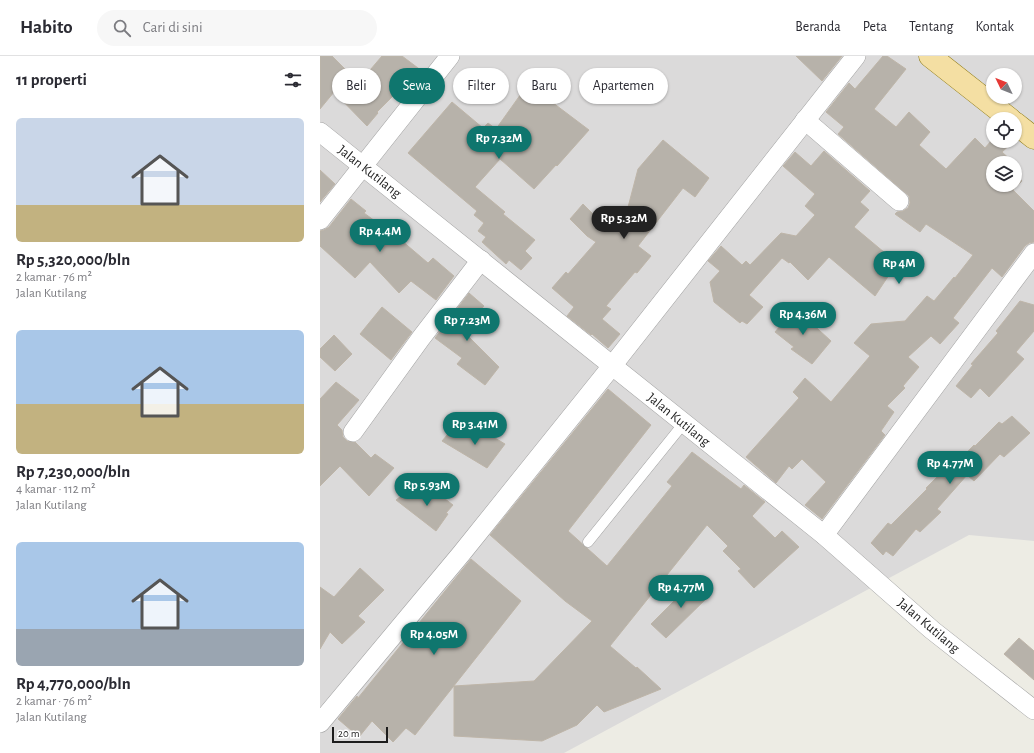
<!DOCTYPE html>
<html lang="id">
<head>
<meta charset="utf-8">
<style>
  body { margin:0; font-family:"Alegreya Sans",sans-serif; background:#f7f7f7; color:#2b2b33; height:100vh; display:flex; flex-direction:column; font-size:15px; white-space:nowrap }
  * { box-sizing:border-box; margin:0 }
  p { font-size:13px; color:#7c7c81 }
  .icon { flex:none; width:22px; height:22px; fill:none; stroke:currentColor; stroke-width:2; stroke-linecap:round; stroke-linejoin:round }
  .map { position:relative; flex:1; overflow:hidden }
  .drawer { display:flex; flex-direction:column; background:#fff; width:320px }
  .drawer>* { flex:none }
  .banner { position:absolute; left:12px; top:12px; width:380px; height:36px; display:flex; gap:8px }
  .needle { width:26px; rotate:313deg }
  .tools { position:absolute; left:666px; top:12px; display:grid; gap:8px }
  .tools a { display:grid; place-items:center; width:36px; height:36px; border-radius:50%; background:#fff; box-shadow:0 1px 3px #0004; font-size:20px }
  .scale { position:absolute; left:12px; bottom:10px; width:56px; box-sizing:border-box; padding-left:4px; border:2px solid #1d1d1d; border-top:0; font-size:11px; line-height:14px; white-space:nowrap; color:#1d1d1d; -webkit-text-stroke:3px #fff; paint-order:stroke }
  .price { position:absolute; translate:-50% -34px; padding:0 9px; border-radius:14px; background:#0f766e; color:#fff; font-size:13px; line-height:26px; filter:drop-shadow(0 1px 2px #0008) }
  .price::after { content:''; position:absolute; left:50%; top:24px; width:12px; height:9px; margin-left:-6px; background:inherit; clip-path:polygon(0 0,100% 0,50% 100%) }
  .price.current { background:#222; color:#fff }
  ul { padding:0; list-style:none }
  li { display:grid; align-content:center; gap:8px; height:212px; padding:0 16px }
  li span { display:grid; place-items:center; height:124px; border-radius:6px; color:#555 }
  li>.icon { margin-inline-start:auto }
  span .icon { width:72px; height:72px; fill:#fffc; stroke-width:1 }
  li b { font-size:17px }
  h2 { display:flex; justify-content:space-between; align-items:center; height:48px; padding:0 16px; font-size:17px }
  .chip { padding:0 14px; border-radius:18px; background:#fff; box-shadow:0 1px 3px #0004; font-size:14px; line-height:36px }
  .chip.current { background:#0f766e; color:#fff }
  header { display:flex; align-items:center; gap:24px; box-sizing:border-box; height:56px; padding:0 20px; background:#fff; border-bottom:1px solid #e1e1e2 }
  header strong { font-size:19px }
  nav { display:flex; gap:22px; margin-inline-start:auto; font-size:14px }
  .search { width:280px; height:36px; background:#f7f7f7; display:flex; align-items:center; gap:10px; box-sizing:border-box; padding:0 14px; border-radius:22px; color:#7c7c81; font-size:15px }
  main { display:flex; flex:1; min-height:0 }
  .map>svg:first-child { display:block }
</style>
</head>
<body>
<header>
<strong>Habito</strong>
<div class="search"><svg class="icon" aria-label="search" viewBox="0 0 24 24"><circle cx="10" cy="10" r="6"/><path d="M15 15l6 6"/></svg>Cari di sini</div>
<nav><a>Beranda</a><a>Peta</a><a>Tentang</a><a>Kontak</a></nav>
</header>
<main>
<section class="drawer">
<h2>11 properti<svg class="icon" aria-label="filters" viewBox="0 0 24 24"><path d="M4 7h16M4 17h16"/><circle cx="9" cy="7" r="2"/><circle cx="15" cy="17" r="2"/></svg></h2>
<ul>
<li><span style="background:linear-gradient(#c9d6e8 70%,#c2b280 0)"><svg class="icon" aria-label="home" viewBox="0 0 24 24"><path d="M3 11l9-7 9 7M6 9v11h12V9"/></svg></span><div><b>Rp 5,320,000/bln</b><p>2 kamar · 76 m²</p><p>Jalan Kutilang</p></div></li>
<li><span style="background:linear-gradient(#a9c7e8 60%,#c2b280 0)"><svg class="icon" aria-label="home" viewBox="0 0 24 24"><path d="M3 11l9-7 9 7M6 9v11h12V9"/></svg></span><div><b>Rp 7,230,000/bln</b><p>4 kamar · 112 m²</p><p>Jalan Kutilang</p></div></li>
<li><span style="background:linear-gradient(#a9c7e8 70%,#9aa5b1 0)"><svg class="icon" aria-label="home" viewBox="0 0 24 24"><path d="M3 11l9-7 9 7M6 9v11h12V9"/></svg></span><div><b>Rp 4,770,000/bln</b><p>2 kamar · 76 m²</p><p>Jalan Kutilang</p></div></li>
</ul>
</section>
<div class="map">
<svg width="714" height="697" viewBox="0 0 714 697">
  <rect width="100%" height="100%" fill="#edece4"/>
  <path fill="#dbdada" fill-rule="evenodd" d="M0 0H714V485L649 479 244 697H0ZM673 19H695V41H673ZM673 63H695V85H673ZM673 107H695V129H673Z"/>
  <g fill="#b7b2aa" stroke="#beb5a8">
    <path d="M0 0H12L39 27 62 0H82L102 15 92 27 89 24 57 56 58 57 47 70 14 36 0 53Z"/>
    <path d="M476 0H522L502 25Z"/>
    <path d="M563 0H567L586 13 554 53 576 71 589 56 610 76 599 89 626 113 655 82 665 92 671 85H694L682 96 694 107H673V129H695V118L702 125 693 134 714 155V186L709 187 705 190 682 221 672 212 633 262 639 267 620 288 611 280 588 301 599 311 583 330 585 332 567 350 574 356 561 375 565 379 502 463 485 449 506 426 482 403 472 413 469 410 456 427 426 401 479 342 473 336 485 322 511 346 550 300 534 287 551 268 585 265 607 240 614 245 634 221 635 222 653 199 606 168 600 176 575 158 577 156 583 155 588 152 590 147 589 140 518 78 524 71 506 56 529 27 535 33Z"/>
    <path d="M208 28 269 74 237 110 236 109 214 133 180 103 155 131 185 156 183 158 215 184 205 195 212 202 201 214 189 204 186 208 162 186 166 181 158 175 164 167 154 159 157 155 88 97 132 46 163 72 168 67 176 73Z"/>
    <path d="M343 84 389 122 375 141 363 132 318 190 331 200 317 217 315 216 286 250 291 253 282 263 300 278 288 292 272 278 271 279 247 260 254 251 232 232 246 216 248 218 276 186 267 180 250 163 263 148 280 165 281 164 291 173 292 172 301 178 318 113Z"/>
    <path d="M504 95 550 135 540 146 549 154 534 171 577 207 555 240 509 201 488 224 470 206 469 207 462 202 429 239 443 251 427 268 422 265 420 267 394 246 390 226 400 215 388 205 401 190 422 209 426 205 430 209 461 177 476 180 495 159 485 150 495 138 463 110 475 96 491 110Z"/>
    <path d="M0 114 15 128 0 146Z"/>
    <path d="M31 143 46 155 44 157 81 184 108 207 113 202 134 220 116 244 91 225 79 237 50 206 35 222 0 190V175L4 174 9 171Z"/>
    <path d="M149 237 164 250 142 274 179 311 165 329 137 308 142 302 115 282Z"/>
    <path d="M700 245 714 249V275L696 296 704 303 669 341 660 332 651 342 636 330 653 309 651 308 678 277 676 275Z"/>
    <path d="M62 251 92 276 71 304 40 278Z"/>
    <path d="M475 252 511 285 492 308 471 293 474 291 455 276Z"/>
    <path d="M14 279 32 298 15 315 0 301V293Z"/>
    <path d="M16 326 39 344 17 369 22 374 23 381 27 385 35 386 51 402 55 398 74 412 49 440 20 410 0 430V343Z"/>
    <path d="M288 333 331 369 248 475 287 510 352 430 347 426 372 396 421 433 424 429 445 446 432 460 455 482 462 475 479 491 434 532 418 515 421 513 403 495 408 490 387 469 290 590 316 612 317 611 341 633 284 656 277 649 257 669 222 685 134 680V630L214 625 272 565 245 545 170 479Z"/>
    <path d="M692 360 710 377 684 401 680 398 654 425 647 419 617 453 621 456 600 476 596 473 573 500 566 495 563 499 551 487 568 467 571 469 607 433 606 432 620 418 623 421 654 389 655 390 679 366 682 368Z"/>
    <path d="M134 371 152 382 158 372 185 388 167 412 122 385Z"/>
    <path d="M92 432 105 443 112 433 133 449 126 457 128 458 116 475 76 444Z"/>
    <path d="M151 503 201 545 95 679 86 672 73 686 52 665 39 681 18 663 37 640 38 642Z"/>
    <path d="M40 512 64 534 38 560 45 566 22 588 10 576 0 593V531L14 541Z"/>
    <path d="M375 524 390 539 346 582 331 568Z"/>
    <path d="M699 582 714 595V624L684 598Z"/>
  </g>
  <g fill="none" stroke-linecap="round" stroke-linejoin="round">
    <g stroke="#a1a1a1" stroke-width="11">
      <path id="service" d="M268 486 364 367"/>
    </g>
    <g stroke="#a1a1a1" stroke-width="20">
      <g id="minor">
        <path d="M485 64 579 145"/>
        <path d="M0 76 504 479 612 574 714 654"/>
        <path d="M0 164 130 0"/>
        <path d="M33 376 101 282 161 204"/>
        <path d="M504 479 714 197"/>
        <path d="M0 667 141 498 292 310 536 0"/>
      </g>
    </g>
    <g stroke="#8a760d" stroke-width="23">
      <g id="primary">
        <path d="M610 0 690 63"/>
        <path d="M695 67 714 82"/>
      </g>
    </g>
    <use href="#service" stroke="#fff" stroke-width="10"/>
    <use href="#minor" stroke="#fff" stroke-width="19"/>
    <use href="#primary" stroke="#f4dfa3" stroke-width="22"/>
  </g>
  <g text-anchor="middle" stroke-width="3" stroke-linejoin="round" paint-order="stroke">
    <g font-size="14" fill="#1d1d1d" stroke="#fff">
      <text transform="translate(50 115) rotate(38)" y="5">Jalan Kutilang</text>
      <text transform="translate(359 363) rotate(39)" y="5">Jalan Kutilang</text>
      <text transform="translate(609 569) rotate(40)" y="5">Jalan Kutilang</text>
    </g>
  </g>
</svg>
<div class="tools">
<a><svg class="needle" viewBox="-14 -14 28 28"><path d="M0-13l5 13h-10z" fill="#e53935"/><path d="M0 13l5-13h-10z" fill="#7c7c81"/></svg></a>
<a><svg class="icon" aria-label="locate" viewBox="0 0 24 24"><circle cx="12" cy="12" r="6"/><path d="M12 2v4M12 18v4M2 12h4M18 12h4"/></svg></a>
<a><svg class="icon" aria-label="layers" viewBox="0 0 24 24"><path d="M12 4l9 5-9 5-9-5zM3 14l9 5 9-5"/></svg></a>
</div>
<div class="scale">20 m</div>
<b class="price" style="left:179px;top:104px">Rp 7.32M</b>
<b class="price current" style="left:304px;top:184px">Rp 5.32M</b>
<b class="price" style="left:60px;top:197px">Rp 4.4M</b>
<b class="price" style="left:579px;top:229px">Rp 4M</b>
<b class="price" style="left:483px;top:280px">Rp 4.36M</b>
<b class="price" style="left:147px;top:286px">Rp 7.23M</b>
<b class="price" style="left:155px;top:390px">Rp 3.41M</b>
<b class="price" style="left:630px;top:429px">Rp 4.77M</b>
<b class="price" style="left:107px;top:451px">Rp 5.93M</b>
<b class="price" style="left:361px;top:553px">Rp 4.77M</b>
<b class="price" style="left:114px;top:600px">Rp 4.05M</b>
<div class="banner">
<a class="chip">Beli</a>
<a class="chip current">Sewa</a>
<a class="chip">Filter</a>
<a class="chip">Baru</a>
<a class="chip">Apartemen</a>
</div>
</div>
</main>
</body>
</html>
